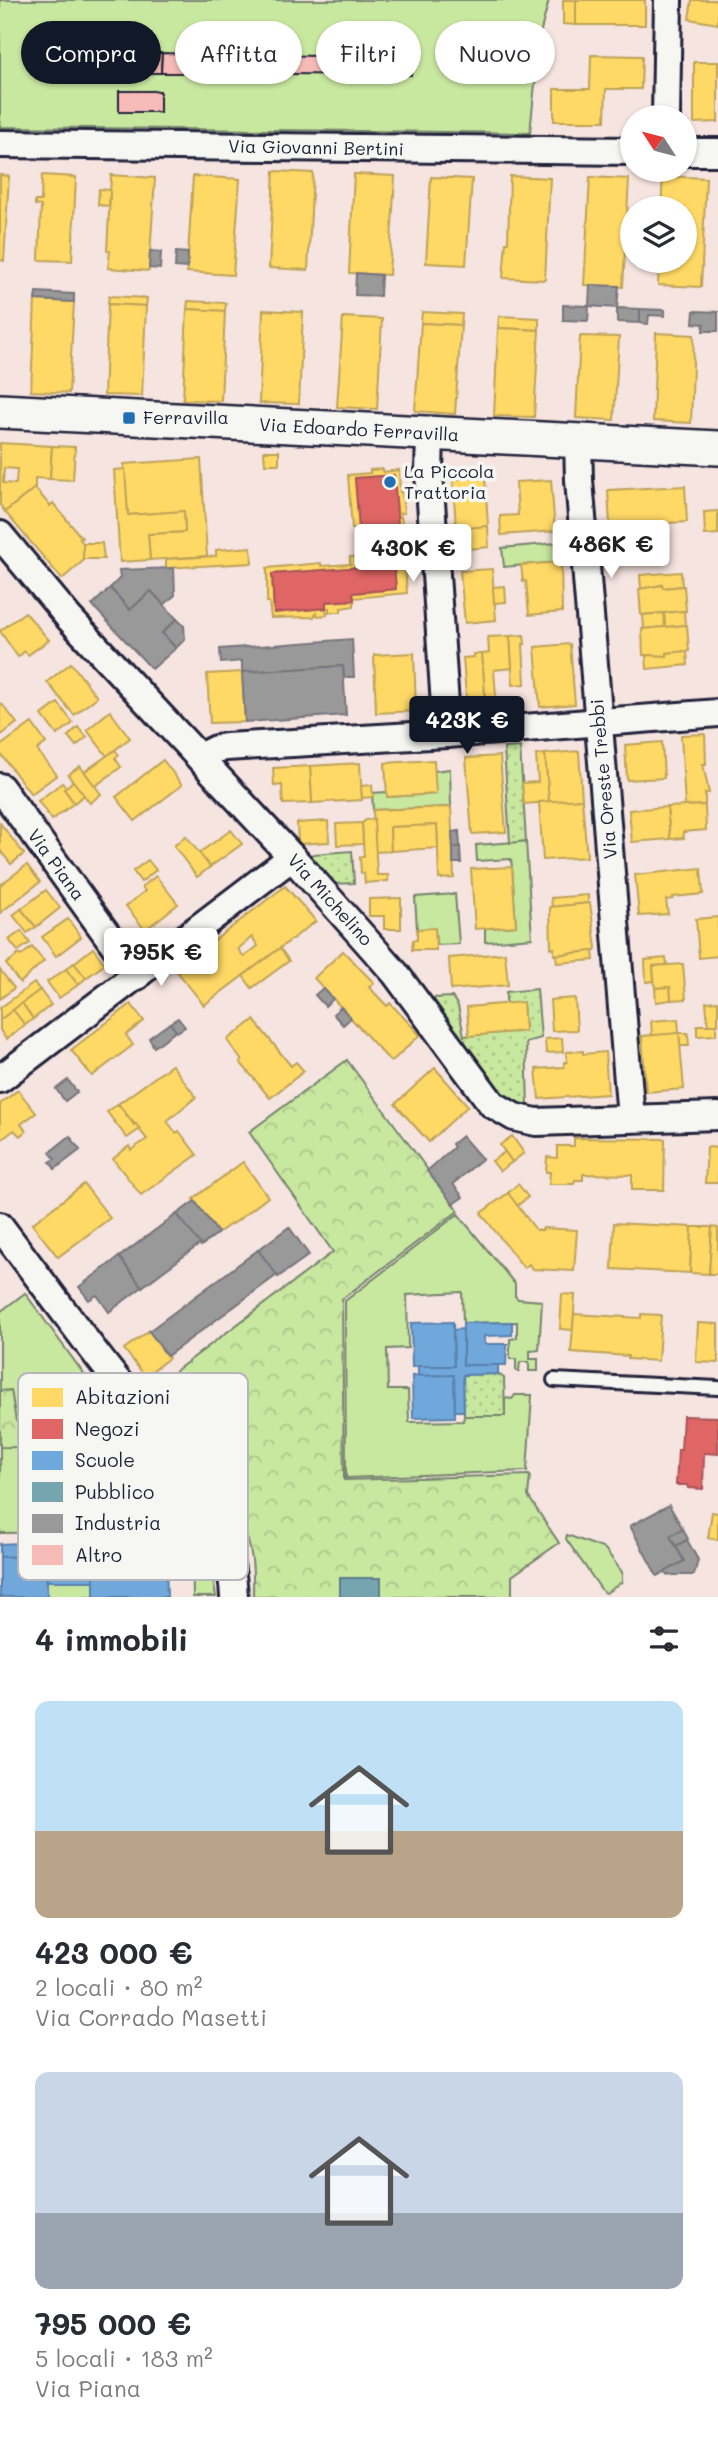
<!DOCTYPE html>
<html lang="it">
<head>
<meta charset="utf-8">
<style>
  body { margin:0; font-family:Mali,sans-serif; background:#f2f2f3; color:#2b2b33; height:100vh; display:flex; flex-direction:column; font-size:26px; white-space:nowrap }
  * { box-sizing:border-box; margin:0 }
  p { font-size:23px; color:#7c7c81 }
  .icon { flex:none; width:38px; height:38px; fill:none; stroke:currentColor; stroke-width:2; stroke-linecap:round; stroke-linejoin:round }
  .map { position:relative; height:1597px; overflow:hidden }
  .drawer { display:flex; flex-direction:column; background:#fff; flex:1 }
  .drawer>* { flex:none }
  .guide { position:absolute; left:21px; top:21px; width:677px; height:63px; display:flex; gap:14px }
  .needle { width:46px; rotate:306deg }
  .buttons { position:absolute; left:620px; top:105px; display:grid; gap:14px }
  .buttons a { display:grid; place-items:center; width:77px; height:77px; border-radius:50%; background:#fff; box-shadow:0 2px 5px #0004; font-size:35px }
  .price { position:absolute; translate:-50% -60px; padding:0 16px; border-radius:7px; background:#fff; color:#222; font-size:23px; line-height:46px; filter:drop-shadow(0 2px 4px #0008) }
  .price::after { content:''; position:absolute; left:50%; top:42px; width:21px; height:16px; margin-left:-10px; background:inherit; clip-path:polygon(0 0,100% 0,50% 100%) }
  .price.selected { background:#111827; color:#fff }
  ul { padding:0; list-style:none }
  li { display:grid; align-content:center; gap:14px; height:371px; padding:0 35px }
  li span { display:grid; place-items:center; height:217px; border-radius:14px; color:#555 }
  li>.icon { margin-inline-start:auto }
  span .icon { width:126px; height:126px; fill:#fffc; stroke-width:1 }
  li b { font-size:30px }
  h2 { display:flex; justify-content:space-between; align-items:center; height:84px; padding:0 35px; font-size:30px }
  .tag { padding:0 24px; border-radius:32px; background:#fff; box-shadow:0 2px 5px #0004; font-size:24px; line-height:63px }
  .tag.selected { background:#111827; color:#fff }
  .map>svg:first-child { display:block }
</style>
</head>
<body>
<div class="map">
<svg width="718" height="1597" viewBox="0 0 718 1597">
  <defs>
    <pattern id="park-crowns" width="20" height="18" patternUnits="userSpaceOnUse" patternTransform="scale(1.75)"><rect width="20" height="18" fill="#c8e79f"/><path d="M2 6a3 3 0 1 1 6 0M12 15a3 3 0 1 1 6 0" fill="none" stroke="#acc68a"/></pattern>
    <pattern id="garden-dots" width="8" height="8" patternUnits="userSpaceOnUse" patternTransform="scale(1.75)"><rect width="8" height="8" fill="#c8e79f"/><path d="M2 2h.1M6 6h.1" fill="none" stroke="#acc68a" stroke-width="1.8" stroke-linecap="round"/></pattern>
  </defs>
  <rect width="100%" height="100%" fill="#f6e4e0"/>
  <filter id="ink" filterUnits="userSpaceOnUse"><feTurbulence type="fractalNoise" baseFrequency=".0143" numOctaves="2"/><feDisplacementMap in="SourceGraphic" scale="14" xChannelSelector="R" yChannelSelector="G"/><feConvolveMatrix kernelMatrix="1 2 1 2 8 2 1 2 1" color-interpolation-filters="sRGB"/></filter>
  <g filter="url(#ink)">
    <g fill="#c8e79f" stroke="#75846d" stroke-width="2">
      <path d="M0 0H549L540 34 530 133 0 127Z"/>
      <path d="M567 542 569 561 504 567 502 548Z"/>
      <path d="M450 769 451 807 373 810 372 793 387 792 388 797 435 794 434 771Z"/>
      <path d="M526 841 532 938 485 942V928L516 926 512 867 511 859 477 861 476 845Z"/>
      <path d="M455 894 459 944 436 945 435 929H417L415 897Z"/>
      <path d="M458 1214 515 1284V1296L518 1299 542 1301 539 1350 530 1351V1359H538V1371H529V1362H520L519 1371H516V1359H510V1339L517 1338V1322L463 1323 462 1292 407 1295 408 1348 387 1349 388 1390H408L409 1422 463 1421 464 1416H505V1398L512 1399 515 1395H532L527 1471 346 1478 345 1301Z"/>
      <path d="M25 1293 113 1414V1464L117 1480H156V1521H163L162 1543H119L118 1532 0 1533V1312Z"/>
      <path d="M192 1520 207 1546 216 1597H193Z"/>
      <path d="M567 1535 605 1549 622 1572V1582L606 1593 603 1592 566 1539Z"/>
      <rect x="47" y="1581" width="47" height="16"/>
    </g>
    <g fill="url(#park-crowns)" stroke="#75846d" stroke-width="2">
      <path d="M347 1060 458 1211 342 1299 344 1480 530 1475 528 1496 559 1543 512 1576V1597H253C253 1583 254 1568 251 1554 240 1494 188 1437 153 1388L333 1252 249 1132Z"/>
      <path d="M11 1390 16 1421 79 1422 77 1448 0 1447V1391Z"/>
    </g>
    <g fill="url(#garden-dots)" stroke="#75846d" stroke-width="2">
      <path d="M520 747 526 841 510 843 504 748Z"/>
      <path d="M352 851 354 883 333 884 308 857 313 854Z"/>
      <path d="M537 989 541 1038 526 1042 528 1106 517 1104 498 1093 433 998 452 997 458 1006 464 1036 525 1031 523 1003 506 1004V992Z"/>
      <path d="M498 1374 504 1378 505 1416H464L463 1375Z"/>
    </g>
    <g fill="#ffd966" stroke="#bda259" stroke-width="2" fill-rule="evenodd">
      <path d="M563 0H576V25L563 24Z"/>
      <rect x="576" y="0" width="69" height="25"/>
      <path d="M692 0H718V24L689 19Z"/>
      <path d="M591 55 642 56 641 89H606L605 121H554V89H590Z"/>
      <path d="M694 62H718V122L694 123Z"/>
      <path d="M274 171 313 173 308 270 269 268Z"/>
      <path d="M354 174 395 176 389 275 349 273Z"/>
      <path d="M0 175 9 176 4 261 0 260Z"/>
      <path d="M42 175 76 177 72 261 39 260 41 206 35 205V201H41Z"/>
      <path d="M111 175 155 178 149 271 108 268 110 251H107Z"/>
      <path d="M193 176 240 179 233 275 187 272Z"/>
      <path d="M510 176 550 178 545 280 503 278 506 242H508Z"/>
      <path d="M663 176 706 178 701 287 658 285 659 261H684V208H661Z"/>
      <path d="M431 177 472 179 466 265 426 263Z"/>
      <path d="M590 177 629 179 623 287 584 285Z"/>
      <path d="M99 189 110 190 109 206 98 205Z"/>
      <path d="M109 296 147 298 146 306 108 304Z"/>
      <path d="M35 300 74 302 69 393 31 391Z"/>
      <path d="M188 301 226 303 225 311 187 309Z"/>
      <path d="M108 304 146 306 142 396 104 395Z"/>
      <path d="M187 309 225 311 221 401 183 400Z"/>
      <path d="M263 310 303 312 299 404 259 403Z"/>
      <path d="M422 312 462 314 461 325 421 323Z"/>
      <path d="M499 316 539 318V330L498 328Z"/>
      <path d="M343 317 382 319 377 409 337 407Z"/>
      <path d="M421 323 461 325 455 414 415 411Z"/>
      <path d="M498 328 539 330 534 417 494 416Z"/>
      <path d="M656 333 694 335 691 423 653 421Z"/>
      <path d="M580 336 619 337 614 420 576 418Z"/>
      <path d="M0 443 52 446 50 479 35 478V488L5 512 0 505ZM4 468 17 469 16 484 3 483Z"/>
      <path d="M52 446 75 447 73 480 50 479Z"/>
      <path d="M264 451H279V464H265Z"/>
      <path d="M201 459 207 556 150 560 148 534 185 532 184 511 128 515 124 464Z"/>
      <path d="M125 469 128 515 184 511 185 532 148 534 150 560 120 562 114 470Z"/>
      <path d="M383 469V472L399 470 400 492H402L404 513H400L403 526H398L394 475 355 478 362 567 272 574 274 613 326 608 327 615 318 616 316 613 314 617 271 618 269 602H267V568L321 563V566L350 564V557H357L355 529H352L348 475 370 473V470Z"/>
      <path d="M485 477 488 526 456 529 453 479Z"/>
      <path d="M551 480 555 531 501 535 500 516 518 515 516 482Z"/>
      <path d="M685 486 687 522 610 526 608 490Z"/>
      <path d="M35 488 50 506 53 503 82 538 80 539 83 543V561L62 579 5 512Z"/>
      <path d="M718 511V534L705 535 704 512Z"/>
      <path d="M391 526H398V529H402L407 593 354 598 353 593 396 589Z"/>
      <path d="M488 526 489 547 458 550 456 529Z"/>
      <path d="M83 543H102L104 559H83Z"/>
      <path d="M251 547 252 563 166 568V559L216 556V550Z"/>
      <path d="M561 562 562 612 529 615 526 581 523 582 521 565Z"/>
      <path d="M492 569 496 620 465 623 460 571Z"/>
      <path d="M681 572 682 586 663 588 662 585 641 589 640 575Z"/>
      <path d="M662 585 663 588 684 586 686 611 641 615 639 589Z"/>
      <path d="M505 586 506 602 494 603 493 587Z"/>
      <path d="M354 600V606L341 608V612H329V608H326V602Z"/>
      <path d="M684 611 685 625 665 627 664 613Z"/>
      <path d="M25 612 49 640 28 655 25 651 18 657 0 631Z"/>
      <path d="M664 613 665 627 644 629 643 615Z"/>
      <path d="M687 625 689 651 667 653V656L643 655 642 629Z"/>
      <path d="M524 635 525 644H523L525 684 513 685 510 636Z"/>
      <path d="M510 636 512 668 494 670 497 709 486 710 482 654 489 653 488 637Z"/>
      <path d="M570 644 575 704 540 707 535 647Z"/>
      <path d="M687 651 688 665 647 669 646 655 667 656V653Z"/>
      <path d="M414 653 416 711 376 713 374 655Z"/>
      <path d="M473 654H482L486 710H477V707L467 708 463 658 474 657Z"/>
      <path d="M71 663 97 697 74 715 47 682Z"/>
      <path d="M242 672 245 722 210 723 207 674Z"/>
      <path d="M58 703 73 723 57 735 42 715Z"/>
      <path d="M2 704 17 723 0 736V706Z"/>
      <path d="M110 711 130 738 107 756 87 730Z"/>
      <path d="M32 723 46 743 37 750 57 775 31 794 0 753V746Z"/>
      <path d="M78 727 87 737 76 746 68 736Z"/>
      <path d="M705 734 706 764H703L709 793H705V805L685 806 681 735Z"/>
      <path d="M662 742 664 778 627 780 625 745Z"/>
      <path d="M115 750 119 755 115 758 121 767 95 786 84 772Z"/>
      <path d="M579 751 582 799 549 802 545 754Z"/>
      <path d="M545 754 549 802 524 804 522 783 538 782 536 755Z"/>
      <path d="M500 756 506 832 472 834 466 758Z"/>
      <path d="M163 760 182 785 135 821 116 797Z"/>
      <path d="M434 760 436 794 387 797 385 763Z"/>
      <path d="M360 763 362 800 312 803 310 766Z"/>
      <path d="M80 766 101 794 90 803 68 775Z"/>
      <path d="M310 766 312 803 283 804 282 785 274 786 273 768Z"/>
      <path d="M73 781 84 795 74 803 64 789Z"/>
      <path d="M62 783 66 787 64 789 74 803 52 820 38 801Z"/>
      <path d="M372 785 373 797 362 798 361 786Z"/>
      <path d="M582 799 587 857 543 860 539 802Z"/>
      <path d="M705 805 706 830 683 832 684 838 670 839 667 807Z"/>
      <path d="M451 807 454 878 439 879 437 825 390 827 391 851 375 852 373 810Z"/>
      <path d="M667 807 670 839 632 842 629 810Z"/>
      <path d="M374 819 377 875H388V881L365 883 364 873H361L360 857H364L362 823 366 820Z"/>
      <path d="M328 821 329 842 298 844 297 823Z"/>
      <path d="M0 823 24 854 11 864 0 850Z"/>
      <path d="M362 823 363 844 337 845 336 824Z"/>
      <path d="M437 825 438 848 391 851 390 827Z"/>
      <path d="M231 830 242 844 210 867 199 853Z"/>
      <path d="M186 836 210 867 197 877 174 846Z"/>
      <path d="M148 860 156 870 141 882 133 871Z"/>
      <path d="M27 865 40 882 0 913V885Z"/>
      <path d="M512 867 516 926 475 929 471 869Z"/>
      <path d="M701 868 703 894 673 897V899L666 900 668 914 639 916 635 875Z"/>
      <path d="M156 876 178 904 145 930 126 906 145 891 142 887Z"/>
      <path d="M285 886 316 921 204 1005 176 970ZM252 937 258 946 244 957 238 949Z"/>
      <path d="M46 890 60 908 36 927 21 909Z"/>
      <path d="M588 895V903L552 907 551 898Z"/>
      <path d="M401 898V929H384V916H369V899Z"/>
      <path d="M590 903 596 948 595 951 554 955V948H551L550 907Z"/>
      <path d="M21 909 36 927 27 933 13 915Z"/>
      <path d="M718 917V956L699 958 696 919Z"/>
      <path d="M68 919 81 937 56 956 42 937Z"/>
      <path d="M435 928 436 950H412L413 940H417V929Z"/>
      <path d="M21 931 30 943 18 951 9 940Z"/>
      <path d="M32 947 44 961 20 983 6 964 19 954 21 956Z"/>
      <path d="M93 948 105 964 86 978 74 963Z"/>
      <path d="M280 948 289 961 252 988 243 976Z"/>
      <path d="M343 951 374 983 369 987 387 1006 390 1003 420 1035 391 1062 314 978Z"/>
      <path d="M593 951 594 960 557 963 556 955Z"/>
      <path d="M505 953 508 985 451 990 449 958Z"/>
      <path d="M666 958 667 965 653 966 654 981 646 982 645 960Z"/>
      <path d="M74 963 86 978 78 985 66 969Z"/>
      <path d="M683 964 686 999 671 1000 670 987 655 988 653 966Z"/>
      <path d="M66 969 78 985 59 998 47 982Z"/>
      <path d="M0 970 14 988 0 999Z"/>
      <path d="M34 983 40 990 0 1020V1008Z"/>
      <path d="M670 987 671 1000 656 1002 655 988Z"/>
      <path d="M40 990 51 1005 33 1019 22 1003Z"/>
      <path d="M575 998 577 1030 552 1031 550 1000Z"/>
      <path d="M718 1001V1025H708L706 1002Z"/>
      <path d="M523 1002 525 1031 469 1036 467 1007Z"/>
      <path d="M22 1003 33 1019 25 1025 13 1010Z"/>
      <path d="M131 1004 144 1021 126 1035 133 1045 92 1076 71 1050Z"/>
      <path d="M13 1010 25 1025 6 1039 0 1030V1020Z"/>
      <path d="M678 1019 679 1033 652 1036 651 1021Z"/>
      <path d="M254 1020 291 1066 296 1062 304 1071 270 1098 240 1062 242 1061 227 1040Z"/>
      <path d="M697 1025H716V1035L697 1036Z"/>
      <path d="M679 1033H688L689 1046H680Z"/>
      <path d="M679 1033 684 1089 646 1092 642 1036Z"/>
      <path d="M562 1038 563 1052 546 1053 545 1039Z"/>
      <path d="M583 1051V1054L605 1052 608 1094 539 1099 536 1069 564 1067V1062H567L566 1052Z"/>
      <path d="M172 1065 196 1097 167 1121 176 1133 179 1131 197 1155 141 1195 113 1159 129 1146 131 1150 147 1139 118 1104Z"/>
      <path d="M435 1068 468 1106 429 1142 395 1104Z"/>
      <path d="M18 1090 36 1113 21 1124 26 1131 20 1136 14 1130 0 1141V1104Z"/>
      <path d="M118 1104 134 1125 136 1124 140 1129 127 1138 107 1112Z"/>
      <path d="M512 1136 524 1153 512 1162 500 1145Z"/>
      <path d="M574 1138 665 1139 664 1190H632V1175L583 1174V1180H575L574 1184H549L550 1172H546L547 1157 557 1158V1146H574Z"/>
      <path d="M707 1147 718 1148V1183H705Z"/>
      <path d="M505 1152 512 1162 500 1171 492 1161Z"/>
      <path d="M243 1162 268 1197 233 1224 232 1223 218 1233 193 1199Z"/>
      <path d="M84 1184 110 1218 58 1257 32 1224Z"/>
      <path d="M518 1184 528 1197 517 1206 508 1193Z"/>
      <path d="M508 1193 536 1230H542L543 1228 577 1230 574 1271 532 1269 529 1264 524 1268 481 1213Z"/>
      <path d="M614 1223 692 1227 690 1273 612 1269Z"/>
      <path d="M692 1227H712L709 1274 690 1273Z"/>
      <path d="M712 1227 718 1228V1274H709Z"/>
      <path d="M562 1294 575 1295 573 1330 560 1329Z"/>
      <path d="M574 1314 641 1318V1314L661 1315 658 1361 628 1359V1356L571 1352Z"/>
      <path d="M698 1323 718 1324V1363L696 1362Z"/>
      <path d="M149 1331 169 1358 145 1376 124 1349Z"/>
      <path d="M712 1512 718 1513V1540L708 1538Z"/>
    </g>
    <g fill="#e06666" stroke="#a75259" stroke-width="2">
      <path d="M394 475 398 526H391L396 589 353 593 354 600 326 602V608L274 613 272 574 362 567 355 478Z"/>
      <path d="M683 1416 718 1417V1454L704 1453 703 1489 688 1488 687 1485H676L678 1450H681Z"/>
    </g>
    <g fill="#6fa8dc" stroke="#5880ac" stroke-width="2">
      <path d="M453 1322 454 1366 412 1367 411 1323Z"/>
      <path d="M512 1322V1335L484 1336 485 1344H507L506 1365H463V1323Z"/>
      <path d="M463 1329V1365H498V1374L463 1375 464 1411H455L454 1375 418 1376V1366H454L453 1330Z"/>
      <path d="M454 1375 455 1417 413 1418 412 1376Z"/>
      <path d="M119 1532V1543H166V1555L94 1556V1581H47L46 1556 0 1557V1544L21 1543V1533Z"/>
      <path d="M166 1555 167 1597H94V1556Z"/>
      <path d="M46 1556 47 1597H0V1557Z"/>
    </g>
    <rect fill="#76a5af" stroke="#5d7e8c" stroke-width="2" x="340" y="1578" width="41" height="19"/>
    <g fill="#999" stroke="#75757d" stroke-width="2">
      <path d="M150 251 161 252 160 269 149 268Z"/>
      <path d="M176 252 188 253 187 268 175 267Z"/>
      <path d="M356 273 381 275 380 296 355 295Z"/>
      <path d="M590 285 619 286 617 308 589 306Z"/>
      <path d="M36 292 74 294V302L35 300Z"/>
      <path d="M563 305 589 306 588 321 563 320Z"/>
      <path d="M617 308 640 309V323L617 322Z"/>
      <path d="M640 309 665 310V316L649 315 648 324 640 323Z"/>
      <path d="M694 311 718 312V331H703L704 324 693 323Z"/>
      <path d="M174 568 175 595 164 605 151 591 130 610 110 588 120 578 119 570Z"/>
      <path d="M110 588 130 610 151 591 177 619 162 633 176 648 152 669 92 605Z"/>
      <path d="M177 619 184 626 185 639 176 648 162 633Z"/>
      <path d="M352 639 354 677H344L343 666 242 672V661L221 663 220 649Z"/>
      <path d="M343 666 346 715 245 722 242 672Z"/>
      <path d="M459 831 460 847H453L452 832Z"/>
      <path d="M453 847H460L461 863H453Z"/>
      <path d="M323 988 333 999 325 1006 315 995Z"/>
      <path d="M341 1007 351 1018 343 1025 333 1014Z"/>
      <path d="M178 1018 185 1027 177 1032 170 1023Z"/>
      <path d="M170 1023 176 1031 154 1047 149 1038Z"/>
      <path d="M68 1080 77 1092 65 1101 56 1089Z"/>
      <path d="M70 1136 80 1150 55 1169 50 1162 55 1159 50 1152Z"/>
      <path d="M462 1136 482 1159 453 1184 463 1197 453 1204 427 1171 454 1147 452 1144Z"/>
      <path d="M195 1201 218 1233 201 1246 177 1214Z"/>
      <path d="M177 1214 200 1244 142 1287 119 1257Z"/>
      <path d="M289 1227 309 1255 278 1277 258 1250Z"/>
      <path d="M258 1250 277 1275 167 1356 149 1331Z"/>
      <path d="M119 1257 142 1287 109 1312 97 1295 89 1300 79 1287Z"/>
      <path d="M669 1505 683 1529 670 1536 684 1561 657 1576 630 1526Z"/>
      <path d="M683 1529 688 1539 676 1546 670 1536Z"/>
      <path d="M687 1540 698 1560 694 1575H667L665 1572 684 1561 676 1546Z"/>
    </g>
    <g fill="#f7bbb7" stroke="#22223b" stroke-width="2">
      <path d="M147 53H162L161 73H147Z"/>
      <path d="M162 53 195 54 194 73H161Z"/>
      <path d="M195 54 379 57 378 75 194 73Z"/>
      <path d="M379 57 411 59V75H378Z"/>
      <rect x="119" y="91" width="41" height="21"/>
    </g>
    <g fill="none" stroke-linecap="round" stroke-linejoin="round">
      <g stroke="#22223b" stroke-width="18">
        <path id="service" d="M554 1380 718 1388"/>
      </g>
      <g stroke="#22223b" stroke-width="32">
        <g id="minor">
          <path d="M666 117 668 0"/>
          <path d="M0 144 632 151"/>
          <path d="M684 152H718"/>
          <path d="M430 433 429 473 447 734"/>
          <path d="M578 440 579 480 631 1118"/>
          <path d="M0 535 69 618 292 857 395 973 492 1104 514 1117 536 1122 718 1116"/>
          <path d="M200 757 216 749 226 747 447 734 718 713"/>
          <path d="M0 787 137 976"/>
          <path d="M0 1079 292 857"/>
          <path d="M0 1226C33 1270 66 1315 100 1359 155 1431 230 1501 234 1597"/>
        </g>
      </g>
      <g stroke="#22223b" stroke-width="38">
        <path id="tertiary" d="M0 411 718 448"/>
      </g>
      <use href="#service" stroke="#f6f6f2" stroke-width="12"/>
      <use href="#minor" stroke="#f6f6f2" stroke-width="26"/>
      <use href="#tertiary" stroke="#f6f6f2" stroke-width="33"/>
    </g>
  </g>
  <g fill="#1f6fb2" stroke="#f6f6f2" stroke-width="2.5">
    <rect x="122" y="411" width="14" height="14" rx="3.5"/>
    <circle cx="390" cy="482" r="7"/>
  </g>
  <g text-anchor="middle" stroke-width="7" stroke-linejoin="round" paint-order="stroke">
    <g font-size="18" fill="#22223b" stroke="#f6f6f2">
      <text transform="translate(316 148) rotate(1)" y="6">Via Giovanni Bertini</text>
      <text transform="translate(359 430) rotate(3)" y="6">Via Edoardo Ferravilla</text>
      <text transform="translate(604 779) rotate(-95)" y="6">Via Oreste Trebbi</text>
      <text transform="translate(56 865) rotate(54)" y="6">Via Piana</text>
      <text transform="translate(330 900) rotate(48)" y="6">Via Michelino</text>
    </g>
    <g font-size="18" fill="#22223b" stroke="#f6f6f2" text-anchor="start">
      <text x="143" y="424">Ferravilla</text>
      <text x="404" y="478">La Piccola<tspan x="404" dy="21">Trattoria</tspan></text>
    </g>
  </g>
  <rect x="18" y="1373" width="230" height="207" rx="10" fill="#f6f6f2" stroke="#b6b6bb" stroke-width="2"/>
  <rect x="32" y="1388" width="31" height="19" fill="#ffd966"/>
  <rect x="32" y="1419" width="31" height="20" fill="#e06666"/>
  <rect x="32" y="1451" width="31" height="19" fill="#6fa8dc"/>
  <rect x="32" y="1482" width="31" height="20" fill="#76a5af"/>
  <rect x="32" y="1514" width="31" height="19" fill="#999"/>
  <rect x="32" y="1545" width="31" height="20" fill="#f7bbb7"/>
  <g font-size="19" fill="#22223b">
    <text x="75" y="1404">Abitazioni</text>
    <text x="75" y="1436">Negozi</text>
    <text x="75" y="1467">Scuole</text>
    <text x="75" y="1499">Pubblico</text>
    <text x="75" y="1530">Industria</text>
    <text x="75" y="1562">Altro</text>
  </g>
</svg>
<div class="buttons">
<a><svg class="needle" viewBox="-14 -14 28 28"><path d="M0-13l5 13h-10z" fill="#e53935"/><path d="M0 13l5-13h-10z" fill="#7c7c81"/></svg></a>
<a><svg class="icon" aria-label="layers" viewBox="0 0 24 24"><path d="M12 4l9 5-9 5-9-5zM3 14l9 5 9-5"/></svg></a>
</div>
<b class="price" style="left:611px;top:580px">486K €</b>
<b class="price" style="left:413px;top:584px">430K €</b>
<b class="price selected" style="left:467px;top:756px">423K €</b>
<b class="price" style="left:161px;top:988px">795K €</b>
<div class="guide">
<a class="tag selected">Compra</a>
<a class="tag">Affitta</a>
<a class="tag">Filtri</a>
<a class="tag">Nuovo</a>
</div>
</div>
<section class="drawer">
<h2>4 immobili<svg class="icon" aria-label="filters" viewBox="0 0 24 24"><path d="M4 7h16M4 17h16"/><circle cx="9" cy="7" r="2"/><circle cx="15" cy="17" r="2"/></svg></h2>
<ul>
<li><span style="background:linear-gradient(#bfe0f5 60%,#b9a48a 0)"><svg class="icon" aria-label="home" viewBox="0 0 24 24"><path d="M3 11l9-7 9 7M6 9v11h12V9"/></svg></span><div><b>423 000 €</b><p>2 locali · 80 m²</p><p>Via Corrado Masetti</p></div></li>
<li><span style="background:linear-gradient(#c9d6e8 65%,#9aa5b1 0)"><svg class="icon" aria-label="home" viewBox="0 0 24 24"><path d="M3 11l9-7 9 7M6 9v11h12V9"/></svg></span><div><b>795 000 €</b><p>5 locali · 183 m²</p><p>Via Piana</p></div></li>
</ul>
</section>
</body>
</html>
